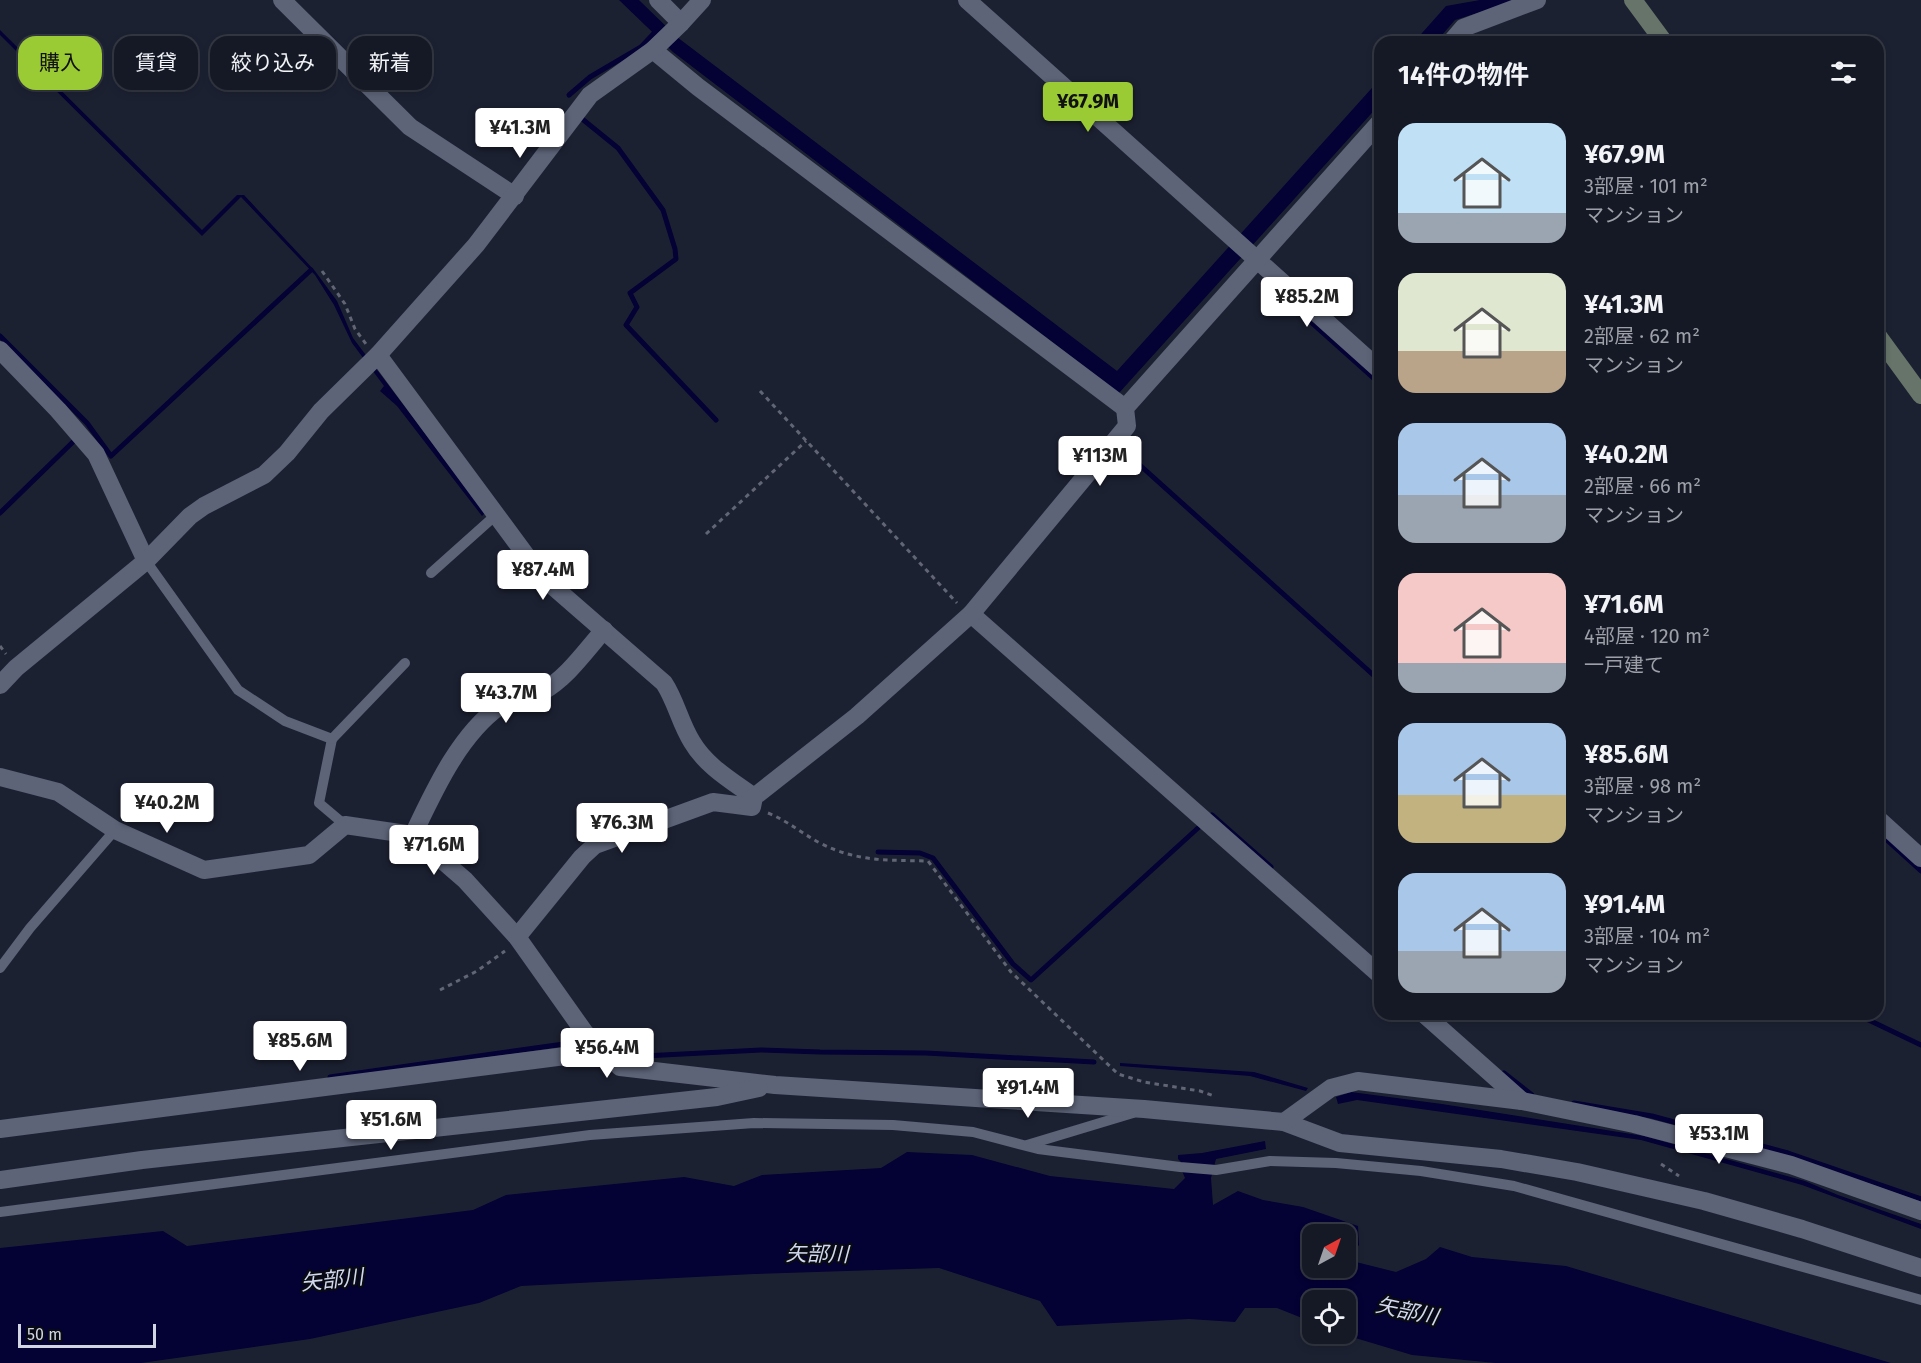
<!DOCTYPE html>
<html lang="ja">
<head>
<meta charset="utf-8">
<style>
  body { margin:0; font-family:"Fira Sans","Noto Sans JP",sans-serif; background:#222632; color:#f1f3f6; height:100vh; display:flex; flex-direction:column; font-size:22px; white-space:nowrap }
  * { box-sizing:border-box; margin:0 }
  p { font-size:20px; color:#9da0a7 }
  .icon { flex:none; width:33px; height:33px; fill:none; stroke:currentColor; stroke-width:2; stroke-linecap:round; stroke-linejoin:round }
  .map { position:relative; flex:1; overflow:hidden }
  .drawer { position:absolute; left:1374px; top:36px; width:510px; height:984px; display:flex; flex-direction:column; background:#151926; border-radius:18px; box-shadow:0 3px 9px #0003,0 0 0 2px #343843 }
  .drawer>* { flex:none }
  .banner { position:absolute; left:18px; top:36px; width:570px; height:54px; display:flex; gap:12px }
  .needle { width:39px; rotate:40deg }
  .fabs { position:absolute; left:1302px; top:1224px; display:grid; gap:12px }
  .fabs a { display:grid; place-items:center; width:54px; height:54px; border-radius:12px; background:#151926; box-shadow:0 3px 9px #0003,0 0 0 2px #343843; font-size:30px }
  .scale { position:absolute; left:18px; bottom:15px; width:138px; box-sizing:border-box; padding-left:6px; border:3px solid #d2d6e2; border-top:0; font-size:16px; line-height:21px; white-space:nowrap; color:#d2d6e2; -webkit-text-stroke:4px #090b13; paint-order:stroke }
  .price { position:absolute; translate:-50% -51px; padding:0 14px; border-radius:6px; background:#fff; color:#222; font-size:20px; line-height:39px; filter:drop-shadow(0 2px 3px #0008) }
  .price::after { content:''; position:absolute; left:50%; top:36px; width:18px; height:14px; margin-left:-9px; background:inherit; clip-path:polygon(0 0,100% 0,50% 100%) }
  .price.on { background:#9acb34; color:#111 }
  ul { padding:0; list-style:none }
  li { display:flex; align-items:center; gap:18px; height:150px; padding:0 24px }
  li span { display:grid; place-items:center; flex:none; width:168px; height:120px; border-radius:18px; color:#555 }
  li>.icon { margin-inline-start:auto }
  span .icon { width:72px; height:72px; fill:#fffc; stroke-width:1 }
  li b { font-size:26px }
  h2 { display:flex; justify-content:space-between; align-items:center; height:72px; padding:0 24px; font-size:26px }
  .chip { padding:0 21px; border-radius:18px; background:#151926; box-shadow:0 3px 9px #0003,0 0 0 2px #343843; font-size:21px; line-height:54px }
  .chip.on { background:#9acb34; color:#111 }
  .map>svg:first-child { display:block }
</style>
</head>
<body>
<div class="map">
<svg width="1921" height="1363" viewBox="0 0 1921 1363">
  <rect width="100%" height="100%" fill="#1c2132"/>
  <g fill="#040134" fill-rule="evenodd">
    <path d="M619 0H639L677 37 1117 371 1380 79V104L1119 393 673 52Z"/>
    <path d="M1480 0H1519L1455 20 1436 42H1414L1446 6Z"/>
    <path d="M0 30 202 230 237 195H244L315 271 337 301 353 338 485 513 482 516 397 406 380 391 384 386 352 343 334 305 315 275 241 197 202 236 0 35Z"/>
    <path d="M1120 1063 1254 1072 1308 1088 1306 1091 1250 1076 1120 1066Z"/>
    <path d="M1351 1092 1442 1104 1644 1136 1805 1181 1838 1195 1921 1224V1229L1802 1185 1641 1140 1357 1100 1338 1104 1336 1097Z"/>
    <path d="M1265 1141 1266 1149 1216 1159 1211 1178 1213 1205 1238 1191 1263 1200 1303 1207 1358 1226 1359 1245 1348 1260 1396 1272 1426 1259 1440 1247 1472 1257 1566 1266 1891 1363H1496L1412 1355 1342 1334H1346V1300H1312V1322L1277 1308H1245L1235 1322 1189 1319 1057 1326 1040 1301 939 1268 754 1274 521 1286 479 1303 310 1339 141 1363H0V1248L163 1231 187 1246 473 1210 506 1195 684 1177 734 1186 762 1175 881 1168 907 1152 972 1155 1050 1176 1174 1189 1185 1178 1182 1171V1163L1178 1159V1155L1202 1153ZM1312 1234H1346V1268H1312Z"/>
  </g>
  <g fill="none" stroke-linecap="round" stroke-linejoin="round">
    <g stroke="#040134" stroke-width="5">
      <path d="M569 95 590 77 641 47 657 30"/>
      <path d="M581 118 618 148 663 210 675 249 676 259 630 293 637 307 626 325 716 420"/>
      <path d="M1276 291 1380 384"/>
      <path d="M0 336 87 423 111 456 311 270"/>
      <path d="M1123 450 1380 681"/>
      <path d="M0 513 76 439"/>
      <path d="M1212 815 1271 867"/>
      <path d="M1878 832 1921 871"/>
      <path d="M878 852 920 853 933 858 1013 964 1031 980 1198 828"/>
      <path d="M1856 1014 1921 1045"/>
      <path d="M624 1057 761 1050 820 1052 926 1053 1094 1062"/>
      <path d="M1504 1073 1532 1095"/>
      <path d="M330 1077 578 1042"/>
      <path d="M1574 1103 1652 1116 1788 1153 1921 1199"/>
    </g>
    <g stroke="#616574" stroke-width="3" stroke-dasharray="4.5 4.5" stroke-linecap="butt">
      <path d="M322 271 345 304 355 329 366 344"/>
      <path d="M760 391 957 603"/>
      <path d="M706 534 806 441"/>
      <path d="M0 646 6 654"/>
      <path d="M768 813C788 821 801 833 820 843 857 862 887 860 928 861L1011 972 1118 1074 1144 1082 1200 1091 1214 1096"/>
      <path d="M440 990 477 971 505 951"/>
      <path d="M1661 1164 1679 1176"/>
    </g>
    <g stroke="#5d6478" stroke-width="10">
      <path d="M146 561 238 690 285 721 332 739 319 803 345 825"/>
      <path d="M431 573 497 514"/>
      <path d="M332 739 405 663"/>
      <path d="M0 968 30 928 115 830"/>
      <path d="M1027 1145 1133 1113"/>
      <path d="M0 1212 590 1135 754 1123 893 1125 973 1132 1038 1149 1180 1167 1216 1170 1270 1161 1336 1163 1421 1171 1514 1186 1921 1300"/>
    </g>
    <g stroke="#5d6478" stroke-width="18">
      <path d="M282 0 410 127 515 196"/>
      <path d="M658 0 681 23"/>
      <path d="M967 0 1380 370"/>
      <path d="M1451 42 1463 28 1537 0"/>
      <path d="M653 50 698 87 1125 408"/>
      <path d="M0 350 58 410 96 454 146 561"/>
      <path d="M378 355 528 558 548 582 664 683C676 701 680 723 692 742 706 766 732 781 754 797"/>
      <path d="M971 614 1380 975"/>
      <path d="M0 685 16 668 146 561 190 516 204 506 264 475 287 453 321 411 378 355 476 245 590 95 653 50 681 23 702 0"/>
      <path d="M0 777 58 792 115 830 204 870 309 855 345 825 413 835 465 880 517 937 585 1033 620 1067 775 1085 1144 1109 1284 1122 1340 1143 1501 1159 1577 1172 1704 1201 1802 1229 1921 1268"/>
      <path d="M1878 819 1921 858"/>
      <path d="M413 835C434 791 459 735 500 706 512 698 530 698 543 691 567 678 586 650 604 630"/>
      <path d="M517 937 582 857 595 845 713 802 752 807 754 797 857 716 971 614 1127 426 1125 408 1380 122"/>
      <path d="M1424 1014 1522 1101"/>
      <path d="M1284 1122 1331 1088 1358 1081 1522 1101 1634 1124 1791 1165 1921 1211"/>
      <path d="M0 1129 604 1051"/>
      <path d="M0 1180 142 1160 717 1097 759 1088"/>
    </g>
    <g stroke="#667469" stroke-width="18">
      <path d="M1633 0 1664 42"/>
      <path d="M1878 336 1921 395"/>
    </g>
  </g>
  <g text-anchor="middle" stroke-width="4.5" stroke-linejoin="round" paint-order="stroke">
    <g font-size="21" font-style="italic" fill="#d2d9ee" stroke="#090b13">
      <text transform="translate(817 1254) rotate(1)" y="7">矢部川</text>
      <text transform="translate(332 1280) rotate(-6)" y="7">矢部川</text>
      <text transform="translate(1407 1311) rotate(12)" y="7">矢部川</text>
    </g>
  </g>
</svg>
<div class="fabs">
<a><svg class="needle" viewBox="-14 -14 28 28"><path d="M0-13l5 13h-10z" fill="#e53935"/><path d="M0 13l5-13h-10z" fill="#9da0a7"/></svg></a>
<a><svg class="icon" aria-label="locate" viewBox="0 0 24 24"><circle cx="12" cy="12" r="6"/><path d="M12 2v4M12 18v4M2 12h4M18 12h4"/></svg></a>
</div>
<div class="scale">50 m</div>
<b class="price on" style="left:1088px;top:133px">¥67.9M</b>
<b class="price" style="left:520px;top:159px">¥41.3M</b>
<b class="price" style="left:1307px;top:328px">¥85.2M</b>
<b class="price" style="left:1100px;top:487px">¥113M</b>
<b class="price" style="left:543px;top:601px">¥87.4M</b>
<b class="price" style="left:506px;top:724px">¥43.7M</b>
<b class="price" style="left:167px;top:834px">¥40.2M</b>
<b class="price" style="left:622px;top:854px">¥76.3M</b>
<b class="price" style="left:434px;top:876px">¥71.6M</b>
<b class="price" style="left:300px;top:1072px">¥85.6M</b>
<b class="price" style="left:607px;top:1079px">¥56.4M</b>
<b class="price" style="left:1028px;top:1119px">¥91.4M</b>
<b class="price" style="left:391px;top:1151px">¥51.6M</b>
<b class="price" style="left:1719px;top:1165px">¥53.1M</b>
<div class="banner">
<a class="chip on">購入</a>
<a class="chip">賃貸</a>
<a class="chip">絞り込み</a>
<a class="chip">新着</a>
</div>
<section class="drawer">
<h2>14件の物件<svg class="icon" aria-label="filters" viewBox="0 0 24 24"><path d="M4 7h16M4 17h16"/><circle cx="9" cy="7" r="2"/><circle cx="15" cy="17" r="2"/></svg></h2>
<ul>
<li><span style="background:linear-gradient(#bfe0f5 75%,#9aa5b1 0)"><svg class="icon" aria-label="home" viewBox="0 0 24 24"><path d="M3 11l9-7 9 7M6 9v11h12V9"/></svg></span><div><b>¥67.9M</b><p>3部屋 · 101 m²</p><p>マンション</p></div></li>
<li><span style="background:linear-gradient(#dfe7d0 65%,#b9a48a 0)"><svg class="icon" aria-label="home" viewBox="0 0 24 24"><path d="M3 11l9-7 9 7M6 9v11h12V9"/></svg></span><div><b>¥41.3M</b><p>2部屋 · 62 m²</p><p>マンション</p></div></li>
<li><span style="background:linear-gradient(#a9c7e8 60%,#9aa5b1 0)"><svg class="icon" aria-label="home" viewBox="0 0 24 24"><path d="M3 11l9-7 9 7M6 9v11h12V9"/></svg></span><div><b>¥40.2M</b><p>2部屋 · 66 m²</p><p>マンション</p></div></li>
<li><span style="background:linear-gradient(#f6c9c9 75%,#9aa5b1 0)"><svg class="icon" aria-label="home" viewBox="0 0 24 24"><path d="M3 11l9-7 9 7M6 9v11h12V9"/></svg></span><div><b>¥71.6M</b><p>4部屋 · 120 m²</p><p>一戸建て</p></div></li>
<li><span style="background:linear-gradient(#a9c7e8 60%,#c2b280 0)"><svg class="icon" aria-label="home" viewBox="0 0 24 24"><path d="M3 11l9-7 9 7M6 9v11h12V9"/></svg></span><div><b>¥85.6M</b><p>3部屋 · 98 m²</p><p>マンション</p></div></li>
<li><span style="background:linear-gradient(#a9c7e8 65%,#9aa5b1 0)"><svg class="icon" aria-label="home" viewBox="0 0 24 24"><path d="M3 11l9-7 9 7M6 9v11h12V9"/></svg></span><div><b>¥91.4M</b><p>3部屋 · 104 m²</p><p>マンション</p></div></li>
</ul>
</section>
</div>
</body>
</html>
